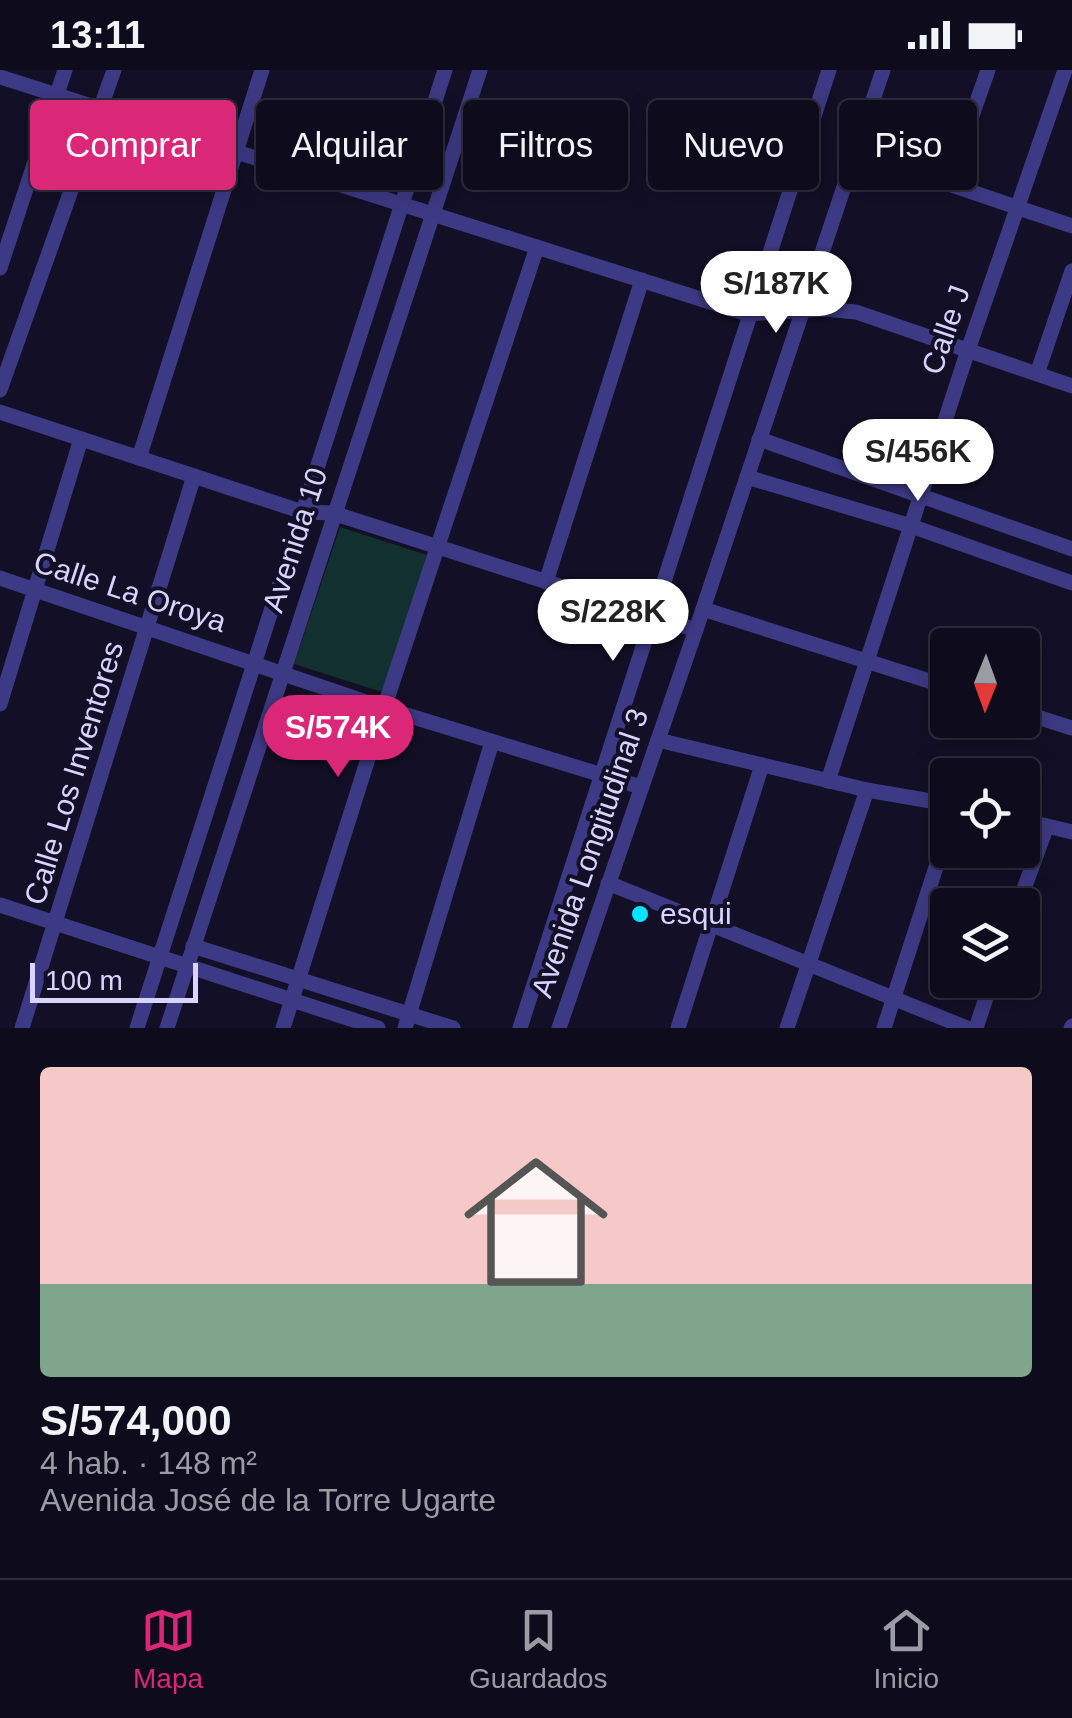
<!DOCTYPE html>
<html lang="es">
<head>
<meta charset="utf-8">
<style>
  body { margin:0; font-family:Helvetica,sans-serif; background:#1c1929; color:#f1f3f6; height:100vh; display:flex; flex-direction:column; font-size:38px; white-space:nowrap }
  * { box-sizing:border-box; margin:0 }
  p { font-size:32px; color:#9b9ba3 }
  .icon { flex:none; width:55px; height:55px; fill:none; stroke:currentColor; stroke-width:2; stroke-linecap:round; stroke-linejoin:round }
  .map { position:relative; height:958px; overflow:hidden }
  .panel { display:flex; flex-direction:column; background:#0e0b1c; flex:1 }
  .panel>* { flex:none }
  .hud { position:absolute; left:30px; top:30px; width:1012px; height:90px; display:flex; gap:20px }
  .needle { width:65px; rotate:181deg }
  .buttons { position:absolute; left:930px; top:558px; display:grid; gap:20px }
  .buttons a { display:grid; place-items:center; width:110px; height:110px; border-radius:10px; background:#0e0b1c; box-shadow:0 5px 25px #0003,0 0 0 2px #2e2b3b; font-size:50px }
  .scale { position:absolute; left:30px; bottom:25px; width:168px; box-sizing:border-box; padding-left:10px; border:5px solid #d9d4ff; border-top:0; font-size:28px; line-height:35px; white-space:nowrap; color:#d9d4ff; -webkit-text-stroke:8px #130f26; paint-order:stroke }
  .price { position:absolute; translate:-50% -85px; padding:0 22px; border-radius:35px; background:#fff; color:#222; font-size:32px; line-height:65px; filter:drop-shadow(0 2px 5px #0008) }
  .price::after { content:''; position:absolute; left:50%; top:60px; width:30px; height:22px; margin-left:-15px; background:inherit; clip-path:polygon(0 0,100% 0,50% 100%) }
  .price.on { background:#db2777; color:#fff }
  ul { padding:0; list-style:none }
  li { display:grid; align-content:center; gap:20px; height:530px; padding:0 40px }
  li+li { border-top:2px solid #2e2b3b }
  li span { display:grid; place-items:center; height:310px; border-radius:10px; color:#555 }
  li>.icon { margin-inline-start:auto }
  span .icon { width:180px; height:180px; fill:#fffc; stroke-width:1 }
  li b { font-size:42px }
  .chip { padding:0 35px; border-radius:10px; background:#0e0b1c; box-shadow:0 5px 25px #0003,0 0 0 2px #2e2b3b; font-size:35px; line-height:90px }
  .chip.on { background:#db2777; color:#fff }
  .status { display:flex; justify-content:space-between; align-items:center; height:70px; padding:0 50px; background:#0e0b1c; direction:ltr }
  .status svg { height:28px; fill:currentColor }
  .menu { display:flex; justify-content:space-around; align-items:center; height:140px; border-top:2px solid #2e2b3b; background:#0e0b1c; font-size:28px; color:#9b9ba3 }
  .menu a { display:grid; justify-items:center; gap:5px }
  .menu .on { color:#db2777 }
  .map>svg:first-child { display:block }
</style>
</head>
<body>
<div class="status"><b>13:11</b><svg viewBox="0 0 49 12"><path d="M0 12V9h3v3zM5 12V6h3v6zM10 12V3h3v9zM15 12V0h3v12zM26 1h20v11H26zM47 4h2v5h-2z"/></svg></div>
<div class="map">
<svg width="1072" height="958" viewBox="0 0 1072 958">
  <rect width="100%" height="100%" fill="#130f26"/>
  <path fill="#12302f" d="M340 457 427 485 382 622 294 594Z"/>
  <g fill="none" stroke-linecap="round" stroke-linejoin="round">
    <g stroke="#3d3a85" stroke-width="15">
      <path d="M0 7 748 244 825 239 856 242 1072 316"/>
      <path d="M854 82 1072 156"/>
      <path d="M948 114 988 0"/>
      <path d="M0 198 65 0"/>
      <path d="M1037 304 1072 201"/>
      <path d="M0 320 114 0"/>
      <path d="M0 342 303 442 333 443 696 560"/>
      <path d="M759 369 1072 479"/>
      <path d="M139 388 262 0"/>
      <path d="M747 407 911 456 1072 513"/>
      <path d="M0 508 384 638 641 717"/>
      <path d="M546 512 642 210"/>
      <path d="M703 539 948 617"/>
      <path d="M0 634 81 369"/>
      <path d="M1022 642 1072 658"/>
      <path d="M658 670 867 720 948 734"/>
      <path d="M828 711 968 280 1065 0"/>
      <path d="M1022 750 1072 762"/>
      <path d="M608 813 967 958"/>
      <path d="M0 835 378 958"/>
      <path d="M1018 835 1047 756"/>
      <path d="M193 876 453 958"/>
      <path d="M22 958 194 406"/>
      <path d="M137 958 445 0"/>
      <path d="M167 958 480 0"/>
      <path d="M283 958 384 638 537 177"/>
      <path d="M405 958 492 672"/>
      <path d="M520 958 829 0"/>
      <path d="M559 958 703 539 883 0"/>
      <path d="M678 958 762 695"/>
      <path d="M787 958 867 720"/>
      <path d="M884 958 948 760"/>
      <path d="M976 958 992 910"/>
      <path d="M1071 958 1072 956"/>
    </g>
  </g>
  <circle fill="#00e5ff" stroke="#130f26" stroke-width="4" cx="640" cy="844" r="10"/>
  <g text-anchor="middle" stroke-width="8" stroke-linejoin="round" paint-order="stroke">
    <g font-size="30" fill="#d9d4ff" stroke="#130f26">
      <text transform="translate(946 260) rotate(-71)" y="10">Calle J</text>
      <text transform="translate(295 470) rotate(-72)" y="10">Avenida 10</text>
      <text transform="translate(130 522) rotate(18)" y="10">Calle La Oroya</text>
      <text transform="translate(74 703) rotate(-73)" y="10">Calle Los Inventores</text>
      <text transform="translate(590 783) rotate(-71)" y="10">Avenida Longitudinal 3</text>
    </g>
    <g font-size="30" fill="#d9d4ff" stroke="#130f26" text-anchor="start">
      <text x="660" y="854">esqui</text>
    </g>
  </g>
</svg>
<div class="buttons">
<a><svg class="needle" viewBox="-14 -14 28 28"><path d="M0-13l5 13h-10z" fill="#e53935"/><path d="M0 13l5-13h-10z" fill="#9b9ba3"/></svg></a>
<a><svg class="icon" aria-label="locate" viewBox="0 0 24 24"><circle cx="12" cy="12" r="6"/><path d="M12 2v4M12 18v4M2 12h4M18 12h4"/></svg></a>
<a><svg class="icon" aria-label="layers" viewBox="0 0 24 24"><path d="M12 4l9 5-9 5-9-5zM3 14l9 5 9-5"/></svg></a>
</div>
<div class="scale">100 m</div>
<b class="price" style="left:776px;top:266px">S/187K</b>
<b class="price" style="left:918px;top:434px">S/456K</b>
<b class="price" style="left:613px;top:594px">S/228K</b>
<b class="price on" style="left:338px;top:710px">S/574K</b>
<div class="hud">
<a class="chip on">Comprar</a>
<a class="chip">Alquilar</a>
<a class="chip">Filtros</a>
<a class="chip">Nuevo</a>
<a class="chip">Piso</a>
</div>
</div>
<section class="panel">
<ul>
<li><span style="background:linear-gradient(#f6c9c9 70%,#7fa58c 0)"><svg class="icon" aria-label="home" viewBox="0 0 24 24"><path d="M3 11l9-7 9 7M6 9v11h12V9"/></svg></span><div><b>S/574,000</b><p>4 hab. · 148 m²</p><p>Avenida José de la Torre Ugarte</p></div></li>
</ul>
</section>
<nav class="menu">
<a class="on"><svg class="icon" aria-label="map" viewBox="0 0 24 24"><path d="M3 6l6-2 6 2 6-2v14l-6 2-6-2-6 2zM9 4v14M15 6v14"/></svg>Mapa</a>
<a><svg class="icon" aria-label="saved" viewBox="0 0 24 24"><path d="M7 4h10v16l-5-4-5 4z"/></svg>Guardados</a>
<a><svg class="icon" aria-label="home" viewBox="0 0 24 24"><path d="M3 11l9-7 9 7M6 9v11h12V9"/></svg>Inicio</a>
</nav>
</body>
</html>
